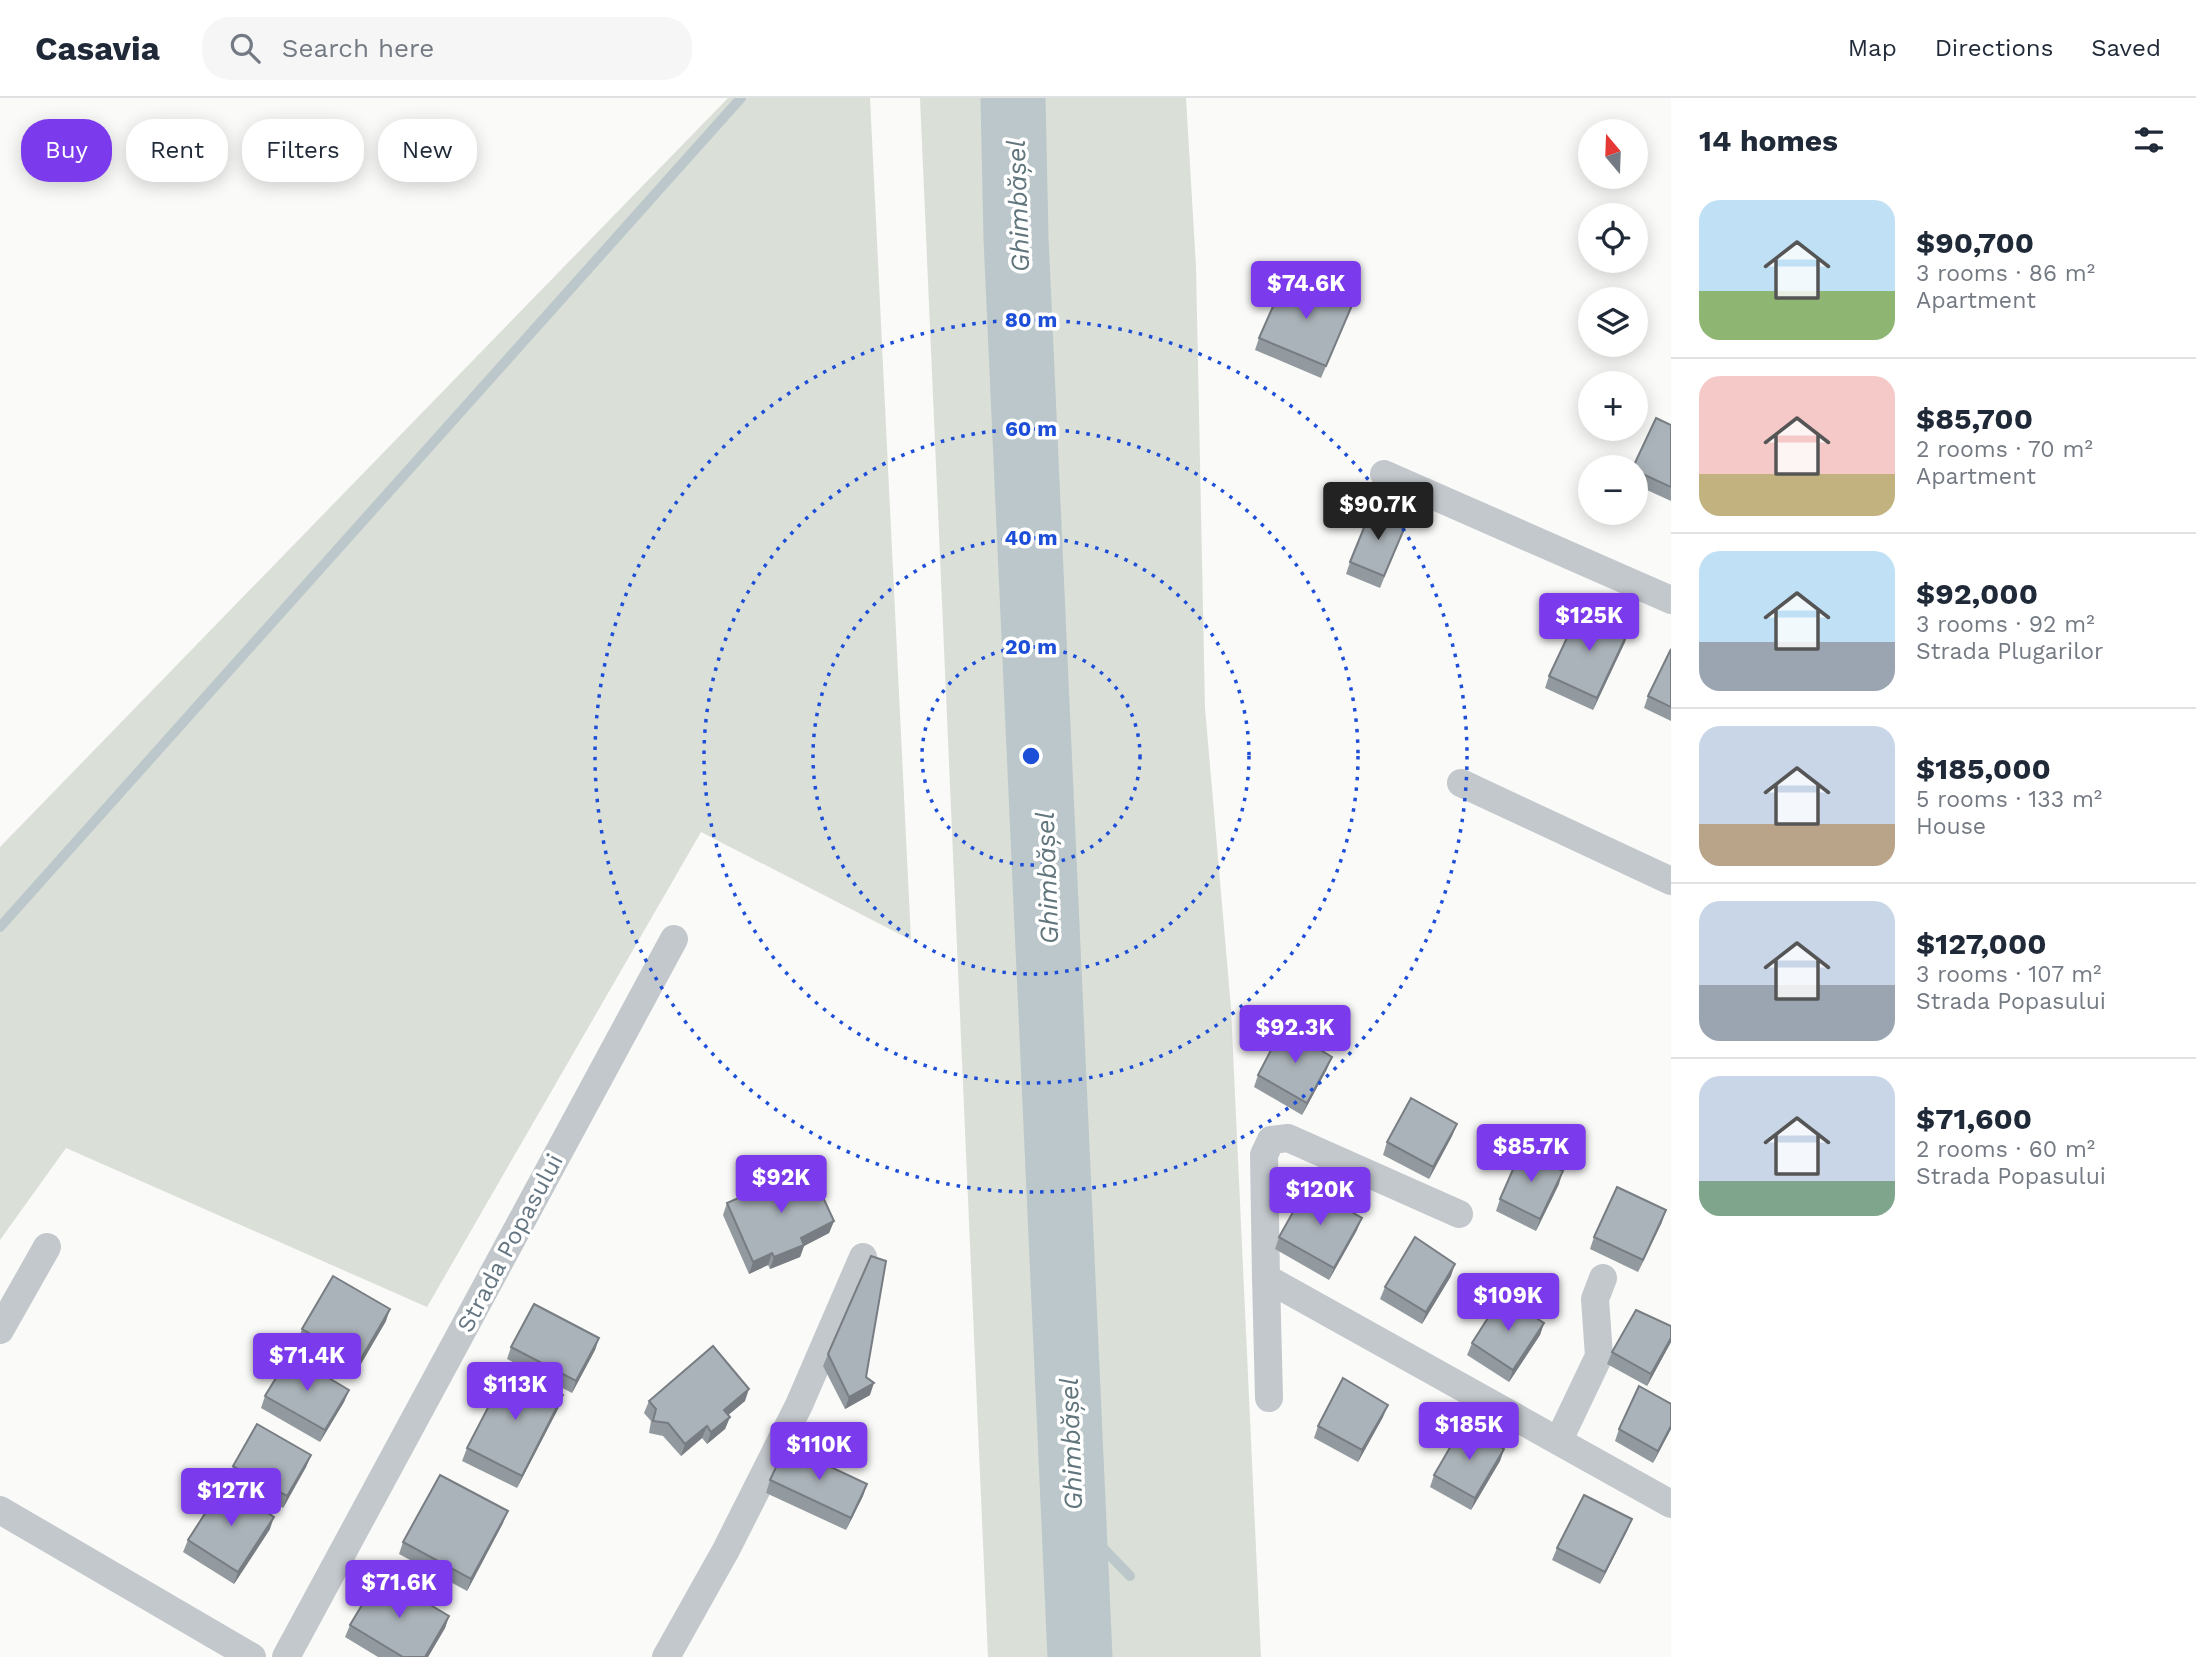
<!DOCTYPE html>
<html lang="en">
<head>
<meta charset="utf-8">
<style>
  body { margin:0; font-family:"Work Sans",sans-serif; background:#f6f6f7; color:#1f2937; height:100vh; display:flex; flex-direction:column; font-size:26px; white-space:nowrap }
  * { box-sizing:border-box; margin:0 }
  p { font-size:23px; color:#747a83 }
  .icon { flex:none; width:38px; height:38px; fill:none; stroke:currentColor; stroke-width:2; stroke-linecap:round; stroke-linejoin:round }
  .map { position:relative; flex:1; overflow:hidden }
  .details { display:flex; flex-direction:column; background:#fff; width:525px }
  .details>* { flex:none }
  .top-card { position:absolute; left:21px; top:21px; width:665px; height:63px; display:flex; gap:14px }
  .needle { width:46px; rotate:341deg }
  .buttons { position:absolute; left:1578px; top:21px; display:grid; gap:14px }
  .buttons a { display:grid; place-items:center; width:70px; height:70px; border-radius:50%; background:#fff; box-shadow:0 4px 18px #0003; font-size:35px }
  .price { position:absolute; translate:-50% -60px; padding:0 16px; border-radius:7px; background:#7c3aed; color:#fff; font-size:23px; line-height:46px; filter:drop-shadow(0 2px 4px #0008) }
  .price::after { content:''; position:absolute; left:50%; top:42px; width:21px; height:16px; margin-left:-10px; background:inherit; clip-path:polygon(0 0,100% 0,50% 100%) }
  .price.current { background:#222; color:#fff }
  ul { padding:0; list-style:none }
  li { display:flex; align-items:center; gap:21px; height:175px; padding:0 28px }
  li+li { border-top:2px solid #e0e1e3 }
  li span { display:grid; place-items:center; flex:none; width:196px; height:140px; border-radius:21px; color:#555 }
  li>.icon { margin-inline-start:auto }
  span .icon { width:84px; height:84px; fill:#fffc; stroke-width:1 }
  li b { font-size:30px }
  h2 { display:flex; justify-content:space-between; align-items:center; height:84px; padding:0 28px; font-size:30px }
  .chip { padding:0 24px; border-radius:28px; background:#fff; box-shadow:0 4px 18px #0003; font-size:24px; line-height:63px }
  .chip.current { background:#7c3aed; color:#fff }
  header { display:flex; align-items:center; gap:42px; box-sizing:border-box; height:98px; padding:0 35px; background:#fff; border-bottom:2px solid #e0e1e3 }
  header strong { font-size:33px }
  nav { display:flex; gap:38px; margin-inline-start:auto; font-size:24px }
  .search { width:490px; height:63px; background:#f6f6f7; display:flex; align-items:center; gap:18px; box-sizing:border-box; padding:0 24px; border-radius:28px; color:#747a83; font-size:26px }
  main { display:flex; flex:1; min-height:0 }
  .map>svg:first-child { display:block }
</style>
</head>
<body>
<header>
<strong>Casavia</strong>
<div class="search"><svg class="icon" aria-label="search" viewBox="0 0 24 24"><circle cx="10" cy="10" r="6"/><path d="M15 15l6 6"/></svg>Search here</div>
<nav><a>Map</a><a>Directions</a><a>Saved</a></nav>
</header>
<main>
<div class="map">
<svg width="1671" height="1559" viewBox="0 0 1671 1559">
  <rect width="100%" height="100%" fill="#fafaf8"/>
  <g fill="#dadfd7">
    <path d="M728 0H870L911 842 701 734 427 1209 66 1050 0 1142V749Z"/>
    <path d="M920 0H1186L1196 169 1205 610 1231 910 1261 1559H988Z"/>
  </g>
  <g fill="none" stroke-linecap="round" stroke-linejoin="round">
    <g stroke="#bbc7cb" stroke-width="10">
      <path d="M0 829 741 0"/>
      <path d="M1074 1420 1130 1478"/>
    </g>
    <path stroke="#bbc7cb" stroke-width="65" d="M1013 0 1016 140 1080 1559"/>
    <g stroke="#c3c8cc" stroke-width="28">
      <path d="M1384 376 1671 502"/>
      <path d="M1461 685 1671 783"/>
      <path d="M1459 1116 1288 1040 1271 1042 1264 1057 1266 1180 1671 1406"/>
      <path d="M1266 1180 1269 1300"/>
      <path d="M0 1232 47 1149"/>
      <path d="M1559 1342 1599 1258 1595 1201 1603 1180"/>
      <path d="M0 1412 252 1559"/>
      <path d="M286 1559 674 841"/>
      <path d="M666 1559 726 1452 799 1307 863 1159"/>
    </g>
  </g>
  <g fill="#929a9f">
    <path d="M1348 217 1321 280 1255 252 1259 240Z"/>
    <path d="M1671 327V403L1636 387V369Z"/>
    <path d="M1402 436 1380 490 1346 476 1350 464Z"/>
    <path d="M1629 532 1625 544 1593 612 1545 590 1549 578Z"/>
    <path d="M1671 551V623L1644 610 1648 598Z"/>
    <path d="M1327 971 1302 1017 1254 989 1258 977Z"/>
    <path d="M1457 1026 1452 1038 1429 1081 1383 1057 1387 1044Z"/>
    <path d="M1559 1086 1536 1133 1496 1113 1500 1101Z"/>
    <path d="M727 1105 834 1123 829 1135 804 1148 800 1159 770 1171 768 1167 749 1176 723 1117Z"/>
    <path d="M1662 1124 1638 1174 1590 1151 1594 1139Z"/>
    <path d="M1357 1132 1329 1182 1275 1151 1279 1139Z"/>
    <path d="M1451 1178 1422 1226 1380 1201 1385 1189Z"/>
    <path d="M386 1223 355 1276 298 1243 302 1231Z"/>
    <path d="M1544 1225 1540 1237 1509 1284 1467 1257 1472 1245Z"/>
    <path d="M1671 1228V1244L1647 1288 1607 1266 1612 1254Z"/>
    <path d="M599 1240 595 1252 572 1295 507 1261 511 1249Z"/>
    <path d="M828 1256 870 1297 845 1311 823 1268Z"/>
    <path d="M349 1292 344 1304 320 1344 261 1310 265 1298Z"/>
    <path d="M563 1297 559 1309 517 1390 462 1363 467 1350Z"/>
    <path d="M649 1303H745L728 1317 730 1319 725 1331 707 1346 702 1340 681 1358 663 1338 649 1335 651 1323 644 1315Z"/>
    <path d="M1671 1306V1331L1653 1365 1615 1343 1619 1331Z"/>
    <path d="M1383 1319 1358 1364 1314 1340 1318 1328Z"/>
    <path d="M1504 1351 1500 1363 1471 1412 1430 1389 1434 1377Z"/>
    <path d="M311 1357 306 1369 283 1410 229 1380 233 1368Z"/>
    <path d="M770 1382 867 1386 863 1398 846 1432 766 1395Z"/>
    <path d="M1632 1421 1627 1433 1600 1486 1552 1462 1557 1450Z"/>
    <path d="M503 1425 467 1493 399 1456 403 1444Z"/>
    <path d="M270 1431 234 1486 183 1454 188 1442Z"/>
    <path d="M449 1518 445 1530 428 1559H378L345 1539 350 1527Z"/>
  </g>
  <g fill="#777d82">
    <path d="M1629 532 1625 544 1593 612 1597 600Z"/>
    <path d="M1332 959 1327 971 1302 1017 1307 1005Z"/>
    <path d="M1457 1026 1452 1038 1429 1081 1433 1069Z"/>
    <path d="M1563 1073 1559 1086 1536 1133 1540 1121Z"/>
    <path d="M1666 1112 1662 1124 1638 1174 1643 1162Z"/>
    <path d="M1362 1120 1357 1132 1329 1182 1334 1170Z"/>
    <path d="M834 1123 829 1135 804 1148 800 1159 770 1171 774 1159 801 1140Z"/>
    <path d="M772 1155 768 1167 749 1176 753 1164Z"/>
    <path d="M1455 1166 1451 1178 1422 1226 1426 1214Z"/>
    <path d="M390 1211 386 1223 355 1276 359 1264Z"/>
    <path d="M1544 1225 1540 1237 1509 1284 1513 1272Z"/>
    <path d="M599 1240 595 1252 572 1295 576 1283Z"/>
    <path d="M1671 1240V1244L1647 1288 1651 1276Z"/>
    <path d="M874 1285 870 1297 845 1311 849 1299Z"/>
    <path d="M749 1291 745 1303 720 1324 724 1312Z"/>
    <path d="M349 1292 344 1304 320 1344 325 1332Z"/>
    <path d="M563 1297 559 1309 517 1390 522 1378Z"/>
    <path d="M1388 1307 1383 1319 1358 1364 1362 1352Z"/>
    <path d="M730 1319 725 1331 707 1346 711 1334Z"/>
    <path d="M707 1328 702 1340 681 1358 685 1346Z"/>
    <path d="M1671 1328V1331L1653 1365 1658 1353Z"/>
    <path d="M1504 1351 1500 1363 1471 1412 1475 1400Z"/>
    <path d="M311 1357 306 1369 283 1410 287 1398Z"/>
    <path d="M867 1386 863 1398 846 1432 851 1420Z"/>
    <path d="M508 1413 503 1425 467 1493 471 1481Z"/>
    <path d="M274 1419 270 1431 234 1486 238 1474Z"/>
    <path d="M1632 1421 1627 1433 1600 1486 1605 1474Z"/>
    <path d="M449 1518 445 1530 428 1559H425Z"/>
  </g>
  <g fill="#aab3b9" stroke="#777d82" stroke-width="2">
    <path d="M1287 177 1353 205 1326 268 1259 240Z"/>
    <path d="M1656 320 1671 327V389L1636 373V369H1633Z"/>
    <path d="M1372 410 1407 424 1384 478 1350 464Z"/>
    <path d="M1581 510 1629 532 1597 600 1549 578Z"/>
    <path d="M1671 551V609L1648 598Z"/>
    <path d="M1283 929 1332 959 1307 1005 1258 977Z"/>
    <path d="M1411 1000 1457 1026 1433 1069 1387 1044Z"/>
    <path d="M1522 1051 1563 1073 1540 1121 1500 1101Z"/>
    <path d="M809 1069 834 1123 801 1140 804 1147 774 1159 772 1155 753 1164 727 1105Z"/>
    <path d="M1307 1089 1362 1120 1334 1170 1279 1139Z"/>
    <path d="M1617 1089 1666 1112 1643 1162 1594 1139Z"/>
    <path d="M1415 1139 1455 1166 1426 1214 1385 1189Z"/>
    <path d="M871 1158 886 1163 866 1279 874 1285 849 1299 828 1256Z"/>
    <path d="M333 1178 390 1211 359 1264 302 1231Z"/>
    <path d="M1502 1198 1544 1225 1513 1272 1472 1245Z"/>
    <path d="M534 1206 599 1240 576 1283 511 1249Z"/>
    <path d="M1636 1212 1671 1228V1240L1651 1276 1612 1254Z"/>
    <path d="M713 1248 749 1291 724 1312 730 1319 711 1334 707 1328 685 1346 668 1325 653 1323 656 1311 649 1303Z"/>
    <path d="M290 1257 349 1292 325 1332 265 1298Z"/>
    <path d="M509 1269 563 1297 522 1378 467 1350Z"/>
    <path d="M1343 1280 1388 1307 1362 1352 1318 1328Z"/>
    <path d="M1639 1288 1671 1306V1328L1658 1353 1619 1331Z"/>
    <path d="M257 1326 311 1357 287 1398 233 1368Z"/>
    <path d="M1463 1327 1504 1351 1475 1400 1434 1377Z"/>
    <path d="M786 1348 867 1386 851 1420 770 1382Z"/>
    <path d="M440 1377 508 1413 471 1481 403 1444Z"/>
    <path d="M224 1386 274 1419 238 1474 188 1442Z"/>
    <path d="M1584 1397 1632 1421 1605 1474 1557 1450Z"/>
    <path d="M380 1477 449 1518 425 1559H403L350 1527Z"/>
  </g>
  <g fill="none" stroke="#1d4ed8" stroke-width="3.5" stroke-dasharray="3.5 7">
    <circle cx="1031" cy="658" r="109"/>
    <circle cx="1031" cy="658" r="218"/>
    <circle cx="1031" cy="658" r="327"/>
    <circle cx="1031" cy="658" r="436"/>
  </g>
  <g text-anchor="middle" stroke-width="7" stroke-linejoin="round" paint-order="stroke">
    <g font-size="24" fill="#657683" stroke="#fff">
      <text transform="translate(510 1145) rotate(-62)" y="8">Strada Popasului</text>
    </g>
    <g font-size="26" font-style="italic" fill="#60757c" stroke="#fff">
      <text transform="translate(1018 108) rotate(-92)" y="9">Ghimbășel</text>
      <text transform="translate(1047 780) rotate(-92)" y="9">Ghimbășel</text>
      <text transform="translate(1071 1346) rotate(-92)" y="9">Ghimbășel</text>
    </g>
  </g>
  <circle cx="1031" cy="658" r="10" fill="#1d4ed8" stroke="#fff" stroke-width="3.5"/>
  <g font-size="21" text-anchor="middle" font-weight="bold" fill="#1d4ed8" stroke="#fff" stroke-width="7" stroke-linejoin="round" paint-order="stroke">
    <text x="1031" y="229">80 m</text>
    <text x="1031" y="338">60 m</text>
    <text x="1031" y="447">40 m</text>
    <text x="1031" y="556">20 m</text>
  </g>
</svg>
<div class="buttons">
<a><svg class="needle" viewBox="-14 -14 28 28"><path d="M0-13l5 13h-10z" fill="#e53935"/><path d="M0 13l5-13h-10z" fill="#747a83"/></svg></a>
<a><svg class="icon" aria-label="locate" viewBox="0 0 24 24"><circle cx="12" cy="12" r="6"/><path d="M12 2v4M12 18v4M2 12h4M18 12h4"/></svg></a>
<a><svg class="icon" aria-label="layers" viewBox="0 0 24 24"><path d="M12 4l9 5-9 5-9-5zM3 14l9 5 9-5"/></svg></a>
<a>+</a>
<a>−</a>
</div>
<b class="price" style="left:1306px;top:223px">$74.6K</b>
<b class="price current" style="left:1378px;top:444px">$90.7K</b>
<b class="price" style="left:1589px;top:555px">$125K</b>
<b class="price" style="left:1295px;top:967px">$92.3K</b>
<b class="price" style="left:1531px;top:1086px">$85.7K</b>
<b class="price" style="left:781px;top:1117px">$92K</b>
<b class="price" style="left:1320px;top:1129px">$120K</b>
<b class="price" style="left:1508px;top:1235px">$109K</b>
<b class="price" style="left:307px;top:1295px">$71.4K</b>
<b class="price" style="left:515px;top:1324px">$113K</b>
<b class="price" style="left:1469px;top:1364px">$185K</b>
<b class="price" style="left:819px;top:1384px">$110K</b>
<b class="price" style="left:231px;top:1430px">$127K</b>
<b class="price" style="left:399px;top:1522px">$71.6K</b>
<div class="top-card">
<a class="chip current">Buy</a>
<a class="chip">Rent</a>
<a class="chip">Filters</a>
<a class="chip">New</a>
</div>
</div>
<section class="details">
<h2>14 homes<svg class="icon" aria-label="filters" viewBox="0 0 24 24"><path d="M4 7h16M4 17h16"/><circle cx="9" cy="7" r="2"/><circle cx="15" cy="17" r="2"/></svg></h2>
<ul>
<li><span style="background:linear-gradient(#bfe0f5 65%,#8fb573 0)"><svg class="icon" aria-label="home" viewBox="0 0 24 24"><path d="M3 11l9-7 9 7M6 9v11h12V9"/></svg></span><div><b>$90,700</b><p>3 rooms · 86 m²</p><p>Apartment</p></div></li>
<li><span style="background:linear-gradient(#f6c9c9 70%,#c2b280 0)"><svg class="icon" aria-label="home" viewBox="0 0 24 24"><path d="M3 11l9-7 9 7M6 9v11h12V9"/></svg></span><div><b>$85,700</b><p>2 rooms · 70 m²</p><p>Apartment</p></div></li>
<li><span style="background:linear-gradient(#bfe0f5 65%,#9aa5b1 0)"><svg class="icon" aria-label="home" viewBox="0 0 24 24"><path d="M3 11l9-7 9 7M6 9v11h12V9"/></svg></span><div><b>$92,000</b><p>3 rooms · 92 m²</p><p>Strada Plugarilor</p></div></li>
<li><span style="background:linear-gradient(#c9d6e8 70%,#b9a48a 0)"><svg class="icon" aria-label="home" viewBox="0 0 24 24"><path d="M3 11l9-7 9 7M6 9v11h12V9"/></svg></span><div><b>$185,000</b><p>5 rooms · 133 m²</p><p>House</p></div></li>
<li><span style="background:linear-gradient(#c9d6e8 60%,#9aa5b1 0)"><svg class="icon" aria-label="home" viewBox="0 0 24 24"><path d="M3 11l9-7 9 7M6 9v11h12V9"/></svg></span><div><b>$127,000</b><p>3 rooms · 107 m²</p><p>Strada Popasului</p></div></li>
<li><span style="background:linear-gradient(#c9d6e8 75%,#7fa58c 0)"><svg class="icon" aria-label="home" viewBox="0 0 24 24"><path d="M3 11l9-7 9 7M6 9v11h12V9"/></svg></span><div><b>$71,600</b><p>2 rooms · 60 m²</p><p>Strada Popasului</p></div></li>
</ul>
</section>
</main>
</body>
</html>
